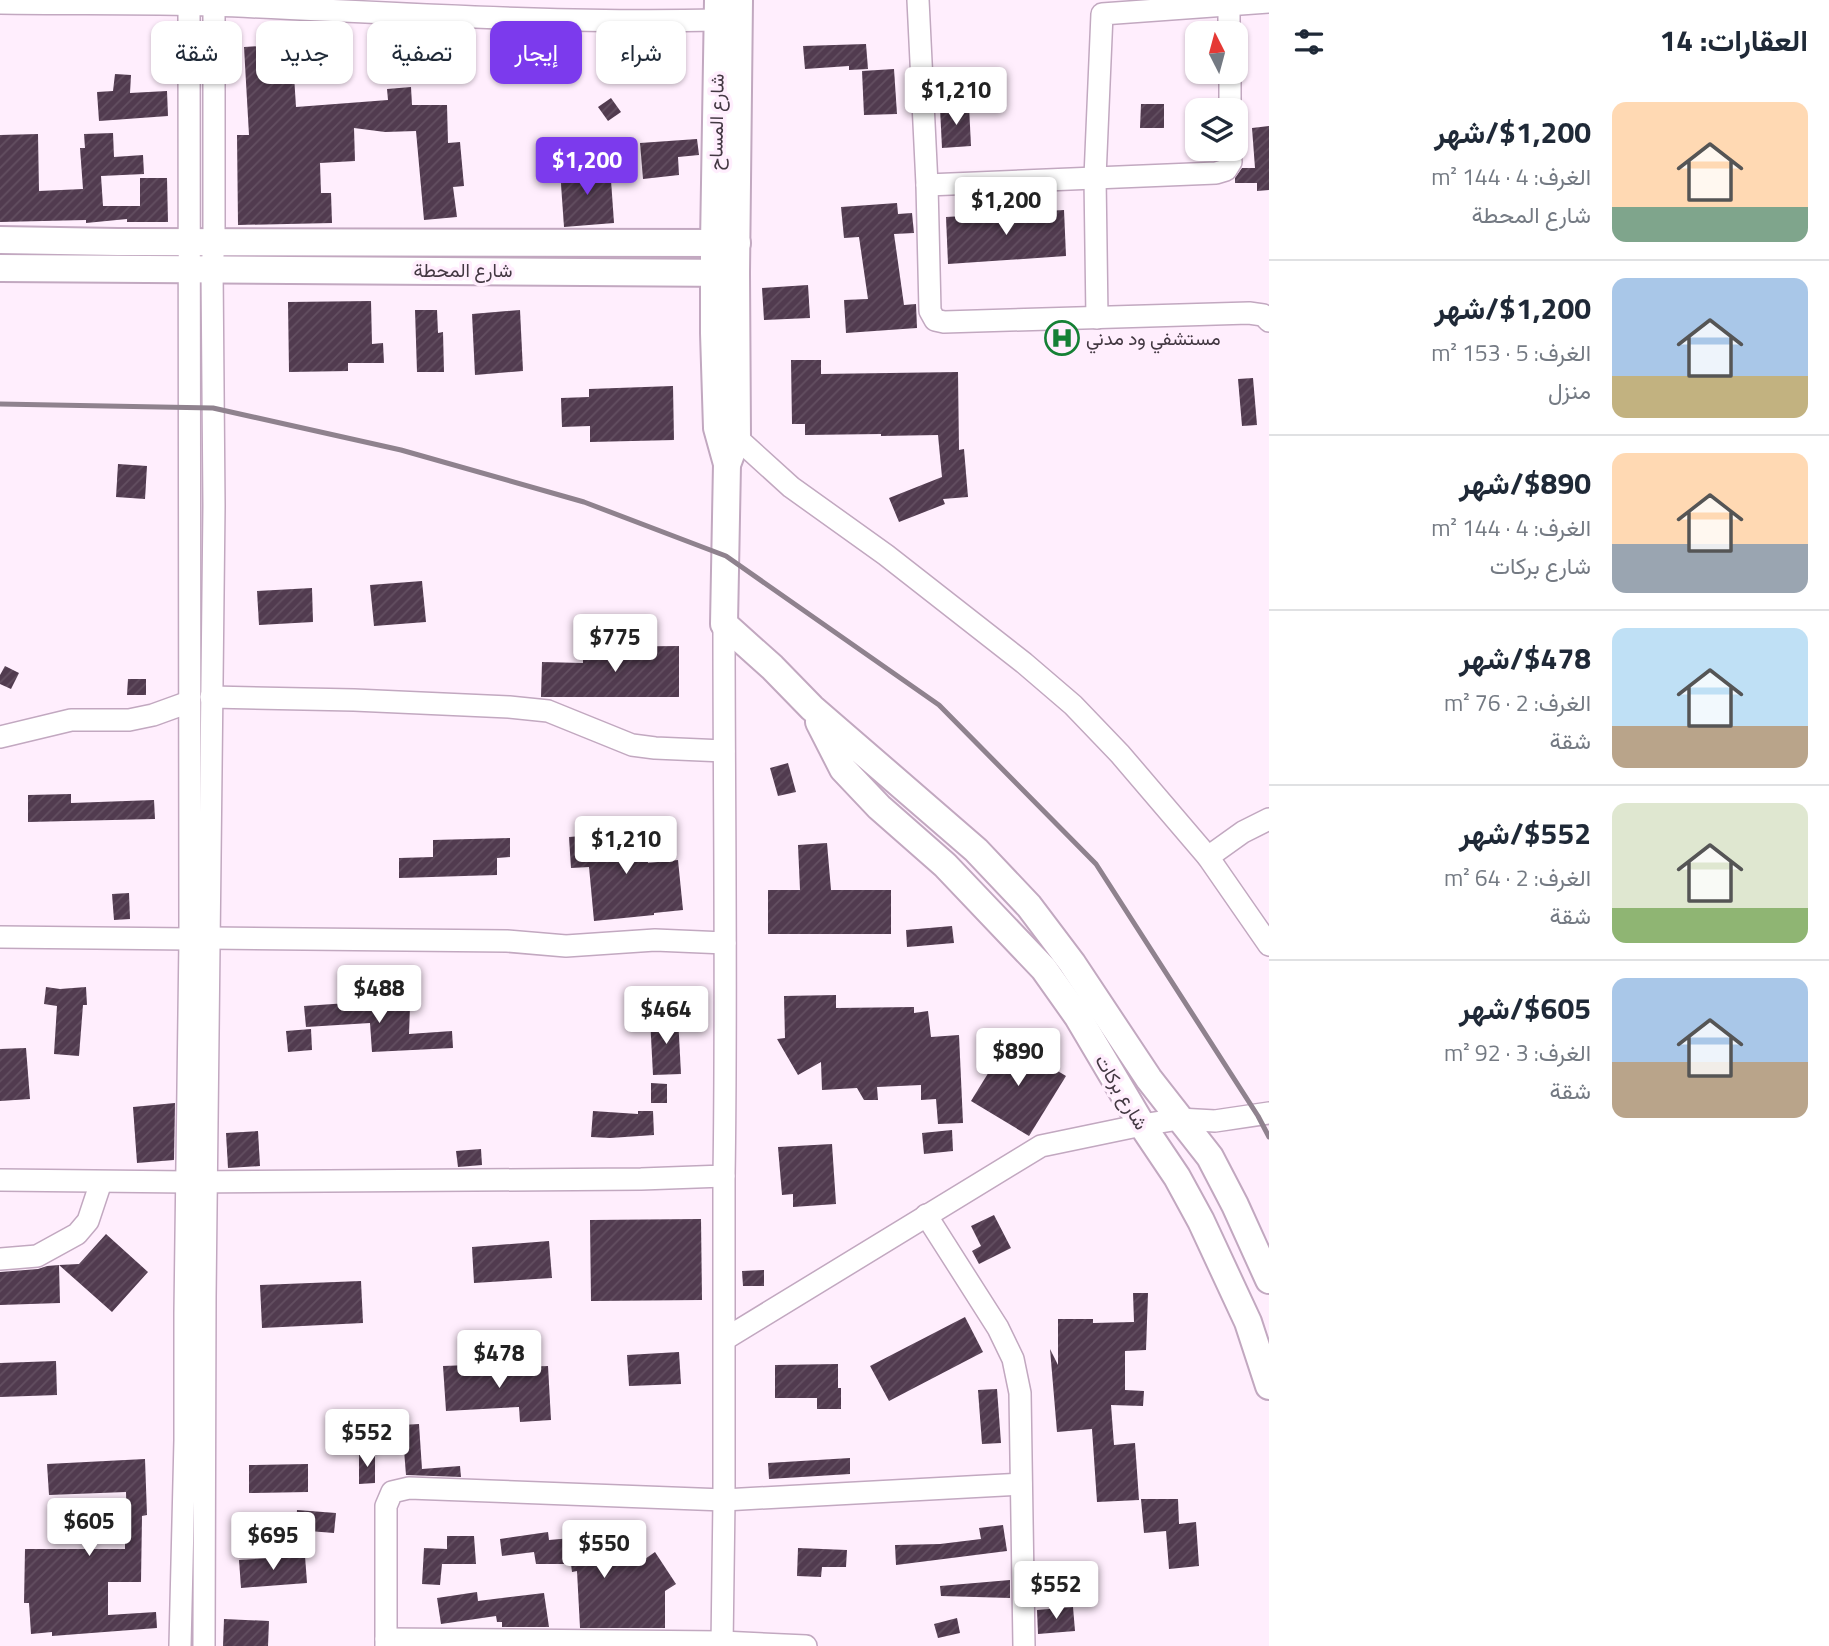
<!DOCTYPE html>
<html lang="ar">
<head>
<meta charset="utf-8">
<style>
  body { margin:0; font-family:"Titillium Web",Vazirmatn,sans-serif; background:#f6f6f7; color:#1f2937; direction:rtl; height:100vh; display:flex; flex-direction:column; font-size:26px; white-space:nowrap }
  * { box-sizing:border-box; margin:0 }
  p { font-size:23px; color:#747a83 }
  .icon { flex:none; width:38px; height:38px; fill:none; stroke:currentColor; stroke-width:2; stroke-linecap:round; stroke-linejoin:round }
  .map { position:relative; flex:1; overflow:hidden; direction:ltr }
  .panel { display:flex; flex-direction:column; background:#fff; width:560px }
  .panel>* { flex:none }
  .hud { position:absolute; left:21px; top:21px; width:665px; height:63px; direction:rtl; display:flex; gap:14px }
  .needle { width:46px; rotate:354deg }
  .tools { position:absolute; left:1185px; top:21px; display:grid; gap:14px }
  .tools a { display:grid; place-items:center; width:63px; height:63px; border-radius:14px; background:#fff; box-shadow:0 2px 5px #0004; font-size:35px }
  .price { position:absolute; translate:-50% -60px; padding:0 16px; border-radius:7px; background:#fff; color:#222; font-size:23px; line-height:46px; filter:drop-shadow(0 2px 4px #0008) }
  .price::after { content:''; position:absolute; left:50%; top:42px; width:21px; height:16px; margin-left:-10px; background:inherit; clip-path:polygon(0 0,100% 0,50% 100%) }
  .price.on { background:#7c3aed; color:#fff }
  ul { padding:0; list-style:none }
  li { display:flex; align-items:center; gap:21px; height:175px; padding:0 21px }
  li+li { border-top:2px solid #e0e1e3 }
  li span { display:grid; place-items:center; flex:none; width:196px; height:140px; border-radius:14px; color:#555 }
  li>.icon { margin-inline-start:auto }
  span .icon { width:84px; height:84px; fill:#fffc; stroke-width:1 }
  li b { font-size:30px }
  h2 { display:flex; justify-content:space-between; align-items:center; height:84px; padding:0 21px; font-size:30px }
  .tag { padding:0 24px; border-radius:14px; background:#fff; box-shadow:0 2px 5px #0004; font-size:24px; line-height:63px }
  .tag.on { background:#7c3aed; color:#fff }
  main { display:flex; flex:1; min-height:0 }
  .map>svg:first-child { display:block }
</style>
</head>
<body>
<main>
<section class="panel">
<h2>العقارات: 14<svg class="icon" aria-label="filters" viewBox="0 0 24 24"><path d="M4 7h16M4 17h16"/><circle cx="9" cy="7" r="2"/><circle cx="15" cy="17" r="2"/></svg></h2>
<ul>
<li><span style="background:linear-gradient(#ffd9b3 75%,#7fa58c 0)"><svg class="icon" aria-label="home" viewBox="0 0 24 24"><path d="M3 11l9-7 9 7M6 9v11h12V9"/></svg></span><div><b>$1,200/شهر</b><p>الغرف: 4 · 144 m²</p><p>شارع المحطة</p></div></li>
<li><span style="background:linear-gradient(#a9c7e8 70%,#c2b280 0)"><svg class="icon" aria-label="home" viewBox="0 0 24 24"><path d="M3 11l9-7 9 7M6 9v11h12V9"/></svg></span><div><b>$1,200/شهر</b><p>الغرف: 5 · 153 m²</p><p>منزل</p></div></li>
<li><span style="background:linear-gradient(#ffd9b3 65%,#9aa5b1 0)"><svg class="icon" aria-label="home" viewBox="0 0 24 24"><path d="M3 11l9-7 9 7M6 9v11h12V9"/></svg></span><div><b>$890/شهر</b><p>الغرف: 4 · 144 m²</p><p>شارع بركات</p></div></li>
<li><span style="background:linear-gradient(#bfe0f5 70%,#b9a48a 0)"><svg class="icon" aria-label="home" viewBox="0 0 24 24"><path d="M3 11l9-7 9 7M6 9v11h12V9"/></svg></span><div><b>$478/شهر</b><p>الغرف: 2 · 76 m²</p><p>شقة</p></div></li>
<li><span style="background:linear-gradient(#dfe7d0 75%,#8fb573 0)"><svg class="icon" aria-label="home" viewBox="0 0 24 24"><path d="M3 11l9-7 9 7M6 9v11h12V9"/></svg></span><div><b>$552/شهر</b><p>الغرف: 2 · 64 m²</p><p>شقة</p></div></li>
<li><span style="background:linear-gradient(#a9c7e8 60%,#b9a48a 0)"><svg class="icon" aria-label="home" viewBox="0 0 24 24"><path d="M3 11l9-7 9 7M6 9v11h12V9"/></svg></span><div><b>$605/شهر</b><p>الغرف: 3 · 92 m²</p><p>شقة</p></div></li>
</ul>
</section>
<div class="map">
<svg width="1269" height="1646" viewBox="0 0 1269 1646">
  <defs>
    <pattern id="building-hatch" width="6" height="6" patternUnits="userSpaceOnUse" patternTransform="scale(1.75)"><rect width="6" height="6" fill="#513b4f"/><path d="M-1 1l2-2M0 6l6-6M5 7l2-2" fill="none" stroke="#634f61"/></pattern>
  </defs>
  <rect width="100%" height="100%" fill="#ffeefd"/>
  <g fill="url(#building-hatch)">
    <path d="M292 44 296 107 388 100 387 89 411 87 412 105H447L448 143 460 142 464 186 453 187 457 217 424 220 416 131 385 132 354 128 355 161 320 163 321 193H331L332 223 238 225 237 135H249L244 47Z"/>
    <path d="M866 44 868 69 849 70V66L805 69 803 46Z"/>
    <path d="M894 69 897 114 864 115 862 71Z"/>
    <path d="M115 74 131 75 130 93 167 91 168 116 99 121 97 92 113 91Z"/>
    <path d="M611 98 621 112 608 121 598 107Z"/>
    <path d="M1141 104H1164V128H1140Z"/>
    <path d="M969 106 971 146 942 148 940 108Z"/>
    <path d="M1269 126V190L1257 191V183H1235V178L1242 168H1255L1252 128Z"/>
    <path d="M113 133 114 157 143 155 144 174 101 176 103 206H140V178H167L168 222H127V219L86 223V220L0 222V135L38 134 39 191 83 189 80 148H85L84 134Z"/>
    <path d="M697 139 699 155 678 157 679 175 643 179 640 143Z"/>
    <path d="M610 166 614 223 564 227 560 170Z"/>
    <path d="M897 203 898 214 912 213 914 233 894 234 904 305 916 304 917 328 846 333 844 300 868 299 859 237 844 238 841 207Z"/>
    <path d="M1064 210 1066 256 948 264 946 217Z"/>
    <path d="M808 285 810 318 764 320 762 288Z"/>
    <path d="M371 301 372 344 383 343 384 363H348V371L289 372 288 302Z"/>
    <path d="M415 310H437L438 333 443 332 444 372H417Z"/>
    <path d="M520 310 523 371 475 375 472 314Z"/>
    <path d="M791 360H821V374L958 372 959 450 964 449 968 497 943 499 945 504 899 522 889 498 942 477 938 435 881 436V434L805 435V424H792Z"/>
    <path d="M1253 378 1257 425 1242 426 1238 379Z"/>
    <path d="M673 386 674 440 590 442V426L562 427 561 398 589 397V389Z"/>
    <path d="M118 464 147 466 145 499 116 497Z"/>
    <path d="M422 581 426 622 374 626 370 585Z"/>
    <path d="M312 588 313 622 259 625 257 591Z"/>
    <path d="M679 646V697H541L542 662 583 663V647Z"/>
    <path d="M5 666 19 673 11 689 0 684V675Z"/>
    <path d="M128 679H146V695H127Z"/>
    <path d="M788 763 796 792 778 796 770 768Z"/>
    <path d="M71 794V803L154 800 155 819 28 822V795Z"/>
    <path d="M646 831 648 863 678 860 683 910 654 913V915L594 921 589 867 571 868 569 837Z"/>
    <path d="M510 838V857L497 858V875L399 878V858L433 857V840Z"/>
    <path d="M827 843 831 890H891V934H768V890H800L798 845Z"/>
    <path d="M129 893 130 919 114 920 112 894Z"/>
    <path d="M952 926 954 943 907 947 906 930Z"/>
    <path d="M46 987 60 989 86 987 87 1005H83L79 1056 54 1054 57 1006 44 1004Z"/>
    <path d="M836 995V1008L914 1007V1013L928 1011 931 1037 959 1035 963 1123 938 1124 936 1099 921 1100V1085L877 1087 878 1100H864L857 1088 822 1090 821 1062 798 1075 777 1039 785 1038 784 996Z"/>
    <path d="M377 1001V1005L410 1007 409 1034 452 1031 453 1048 372 1052 370 1023 306 1027 304 1006Z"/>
    <path d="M678 1017 681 1074 653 1075 650 1018Z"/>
    <path d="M311 1029 312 1050 288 1052 286 1031Z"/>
    <path d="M1008 1041 1066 1076 1029 1136 971 1101Z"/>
    <path d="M26 1048 30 1099 0 1101V1049Z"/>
    <path d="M651 1083 667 1084V1103H651Z"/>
    <path d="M175 1103 174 1160 137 1163 133 1107Z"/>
    <path d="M593 1111 638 1114V1111H653L654 1135 610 1138 591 1137Z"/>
    <path d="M952 1130 953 1151 924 1154 922 1133Z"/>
    <path d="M258 1131 260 1166 228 1168 226 1133Z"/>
    <path d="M832 1144 836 1204 793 1207V1194L782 1195 778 1147Z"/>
    <path d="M481 1149 482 1165 458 1167 456 1151Z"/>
    <path d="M994 1215 1011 1248 979 1264 972 1251 981 1246 971 1226Z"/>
    <path d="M701 1219 702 1300 591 1301 590 1220Z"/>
    <path d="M106 1234 148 1272 112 1312 59 1265 79 1264Z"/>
    <path d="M549 1241 552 1278 474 1283 472 1247Z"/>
    <path d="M59 1265 60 1303 0 1305V1272L38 1269 47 1266Z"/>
    <path d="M764 1270V1286H743L742 1271Z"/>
    <path d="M361 1281 363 1323 262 1328 260 1285Z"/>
    <path d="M1133 1293H1148L1146 1350 1125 1351V1390L1144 1391 1143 1406 1111 1405 1114 1445 1135 1443 1139 1500 1097 1502 1092 1429 1057 1432 1050 1349 1058 1365V1319H1093V1323L1134 1322Z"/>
    <path d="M965 1317 983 1352 889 1401 870 1366Z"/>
    <path d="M679 1352 681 1384 629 1386 627 1355Z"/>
    <path d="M56 1361 57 1395 0 1397V1363Z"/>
    <path d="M838 1364V1388H841V1409H817V1398H775V1365Z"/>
    <path d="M469 1365V1369L548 1366 551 1420 520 1422 519 1407 446 1411 443 1366Z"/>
    <path d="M997 1389 1001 1443 982 1444 978 1390Z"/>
    <path d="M419 1424 422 1469 460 1466 461 1477 406 1475 402 1425Z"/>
    <path d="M359 1454H375V1483L359 1484Z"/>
    <path d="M850 1458V1474L769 1479 768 1463Z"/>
    <path d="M145 1459 147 1515 142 1516 141 1582H108V1615L156 1612 157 1628 52 1636V1632L31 1634 29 1603H24L25 1549H125V1529H127L126 1492 49 1495 47 1464Z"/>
    <path d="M308 1464V1492L249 1493V1465Z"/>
    <path d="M1141 1499H1178L1179 1524 1196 1522 1199 1566 1169 1569 1166 1531 1144 1533Z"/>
    <path d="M297 1510 336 1513 334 1533 296 1530Z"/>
    <path d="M1003 1525 1007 1551 896 1565 895 1545 940 1544 981 1539 979 1528Z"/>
    <path d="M548 1532 549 1540 606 1535 609 1565 636 1550 642 1561 655 1552 676 1584 665 1591V1628H580L577 1571 572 1572 571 1564H536L534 1552 502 1556 500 1539Z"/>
    <path d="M447 1536H474L476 1564H442L440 1585 422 1584 424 1548 447 1549Z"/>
    <path d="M798 1548 847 1550 846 1567H822L821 1577 797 1576Z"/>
    <path d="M305 1556 307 1583 241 1588 239 1560Z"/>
    <path d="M1010 1580V1598L941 1596 940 1586Z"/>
    <path d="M477 1592 478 1601 544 1593 549 1627H502V1622H497L496 1616 441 1624 437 1598Z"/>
    <path d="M1073 1607 1075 1631 1038 1634 1037 1610Z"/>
    <path d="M957 1618 960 1633 938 1638 934 1624Z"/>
    <path d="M224 1619 269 1621 268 1646H223Z"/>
  </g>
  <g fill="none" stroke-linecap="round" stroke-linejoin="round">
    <g stroke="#c2a8c0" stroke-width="24">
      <g id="minor">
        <path d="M918 0 927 185 930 311 935 320 944 322 1249 313 1263 315 1269 321"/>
        <path d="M0 3C71 4 142 3 213 5 381 12 549 24 718 20"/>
        <path d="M1229 4V33"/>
        <path d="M1230 72V110"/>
        <path d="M927 185 1216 173 1226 170 1231 162 1230 149"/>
        <path d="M1097 318 1095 177 1102 14 1269 2"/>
        <path d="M724 432 737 438 791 487 886 555 1024 663 1073 705 1120 754 1208 857 1269 945"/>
        <path d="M211 697 354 700 509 707 548 711 632 745 655 748 724 751"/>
        <path d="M0 737 71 720H129L153 715 189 702"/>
        <path d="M1208 857 1243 832 1269 819"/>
        <path d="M0 937 190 939"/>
        <path d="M209 938 507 941 566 946 655 940 725 943"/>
        <path d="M0 1180 188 1182 641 1179 724 1176C727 992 724 808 724 624"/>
        <path d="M926 1215 998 1328 1013 1359 1020 1393 1024 1646"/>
        <path d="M0 1259 37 1256 77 1234 88 1221 101 1182"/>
        <path d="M725 1339 1041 1146 1142 1125 1179 1119 1215 1121 1269 1113"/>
        <path d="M386 1639 722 1642 806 1646"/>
        <path d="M180 1646 185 1440V1312L190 939 189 0"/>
        <path d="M204 1646 205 1297 214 506 212 269 214 242V0"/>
        <path d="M386 1646V1506L392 1492 409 1488 724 1500 1021 1484"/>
        <path d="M722 1646 724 1500V1176"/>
      </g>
    </g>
    <g stroke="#c2a8c0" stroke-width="30">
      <g id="major">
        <path d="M718 0 714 244V333L717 428 727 464 724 624 772 667 812 708 976 850 1029 906 1072 963 1149 1079 1210 1157 1235 1205 1269 1280"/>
        <path d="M0 240 118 242 737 243"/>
        <path d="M0 268 736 273"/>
        <path d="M728 462 737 438 736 273 739 0"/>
        <path d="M819 722 843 769 879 807 945 865 1044 969 1078 1017 1142 1125 1177 1177 1201 1221 1248 1322 1269 1386"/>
      </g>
    </g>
    <use href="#minor" stroke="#fff" stroke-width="21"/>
    <use href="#major" stroke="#fff" stroke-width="26"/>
    <path stroke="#8f828e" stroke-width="5" d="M0 404 213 408 401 450 584 502 726 556 939 705 1096 864 1258 1116 1269 1137"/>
  </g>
  <defs>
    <g id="hospital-ring" transform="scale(1.75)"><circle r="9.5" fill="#ffeefd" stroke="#158035" stroke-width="1.5"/><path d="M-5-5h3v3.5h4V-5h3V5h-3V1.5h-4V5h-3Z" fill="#158035"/></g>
  </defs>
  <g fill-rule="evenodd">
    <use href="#hospital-ring" x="1062" y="338"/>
  </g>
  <g text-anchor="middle" stroke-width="7" stroke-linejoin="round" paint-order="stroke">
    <g font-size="19" fill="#433842" stroke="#ffeefd">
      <text transform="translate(716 122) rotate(-89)" y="7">شارع المساح</text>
      <text x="463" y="277">شارع المحطة</text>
      <text transform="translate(1122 1092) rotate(59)" y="7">شارع بركات</text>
    </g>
    <g font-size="19" fill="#433842" stroke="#ffeefd" text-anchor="start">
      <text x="1086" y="345">مستشفي ود مدني</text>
    </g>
  </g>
</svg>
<div class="tools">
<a><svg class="needle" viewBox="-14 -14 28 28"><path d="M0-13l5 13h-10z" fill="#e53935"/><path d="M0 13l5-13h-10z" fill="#747a83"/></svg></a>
<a><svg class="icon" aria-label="layers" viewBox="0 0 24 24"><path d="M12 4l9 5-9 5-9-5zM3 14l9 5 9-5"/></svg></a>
</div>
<b class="price" style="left:956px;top:127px">$1,210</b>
<b class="price on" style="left:587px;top:197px">$1,200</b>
<b class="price" style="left:1006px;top:237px">$1,200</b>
<b class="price" style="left:615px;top:674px">$775</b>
<b class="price" style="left:626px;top:876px">$1,210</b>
<b class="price" style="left:379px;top:1025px">$488</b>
<b class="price" style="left:666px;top:1046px">$464</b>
<b class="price" style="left:1018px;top:1088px">$890</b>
<b class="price" style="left:499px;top:1390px">$478</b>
<b class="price" style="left:367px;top:1469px">$552</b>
<b class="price" style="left:89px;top:1558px">$605</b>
<b class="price" style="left:273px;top:1572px">$695</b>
<b class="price" style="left:604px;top:1580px">$550</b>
<b class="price" style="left:1056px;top:1621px">$552</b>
<div class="hud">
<a class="tag">شراء</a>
<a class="tag on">إيجار</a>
<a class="tag">تصفية</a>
<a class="tag">جديد</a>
<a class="tag">شقة</a>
</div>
</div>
</main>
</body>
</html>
